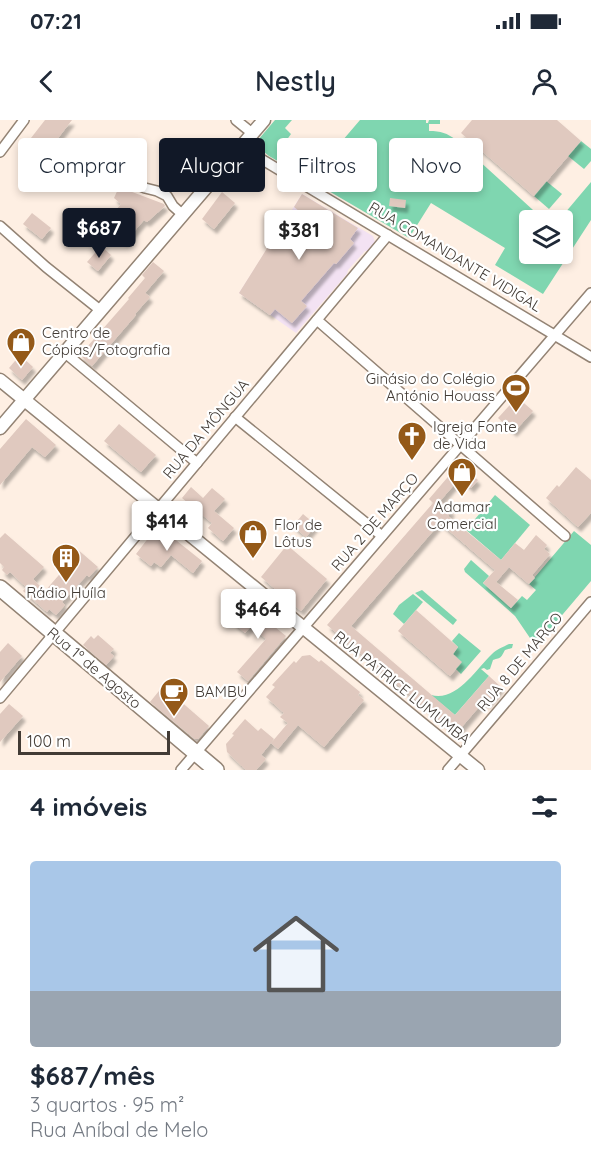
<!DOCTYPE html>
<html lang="pt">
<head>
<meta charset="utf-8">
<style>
  body { margin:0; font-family:Quicksand,sans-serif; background:#f6f6f7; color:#1f2937; height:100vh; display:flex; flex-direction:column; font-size:22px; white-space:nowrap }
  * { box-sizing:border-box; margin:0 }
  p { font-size:20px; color:#747a83 }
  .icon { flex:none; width:33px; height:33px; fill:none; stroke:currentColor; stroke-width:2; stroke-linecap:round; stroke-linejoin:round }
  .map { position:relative; height:650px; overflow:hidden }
  .sheet { display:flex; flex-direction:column; background:#fff; flex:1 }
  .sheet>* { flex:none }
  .hud { position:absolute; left:18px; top:18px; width:555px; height:54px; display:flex; gap:12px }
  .fabs { position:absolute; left:519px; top:90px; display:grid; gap:12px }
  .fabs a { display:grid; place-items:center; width:54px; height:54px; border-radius:6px; background:#fff; box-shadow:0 3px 9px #0003; font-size:30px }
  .scale { position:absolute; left:18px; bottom:15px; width:152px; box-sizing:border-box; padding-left:6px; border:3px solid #423b35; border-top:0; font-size:16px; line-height:21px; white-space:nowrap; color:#423b35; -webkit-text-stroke:4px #fff; paint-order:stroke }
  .price { position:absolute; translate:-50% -51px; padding:0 14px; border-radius:6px; background:#fff; color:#222; font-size:20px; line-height:39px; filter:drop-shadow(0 2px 3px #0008) }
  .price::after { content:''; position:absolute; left:50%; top:36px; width:18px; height:14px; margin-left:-9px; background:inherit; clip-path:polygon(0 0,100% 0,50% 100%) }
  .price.selected { background:#111827; color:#fff }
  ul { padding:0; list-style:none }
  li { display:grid; align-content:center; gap:12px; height:318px; padding:0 30px }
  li+li { border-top:2px solid #e0e1e3 }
  li span { display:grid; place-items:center; height:186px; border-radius:6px; color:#555 }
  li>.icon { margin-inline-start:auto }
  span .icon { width:108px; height:108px; fill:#fffc; stroke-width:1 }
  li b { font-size:26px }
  h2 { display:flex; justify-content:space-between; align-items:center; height:72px; padding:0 30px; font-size:26px }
  .chip { padding:0 21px; border-radius:6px; background:#fff; box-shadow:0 3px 9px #0003; font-size:21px; line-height:54px }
  .chip.selected { background:#111827; color:#fff }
  .status { display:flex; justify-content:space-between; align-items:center; height:42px; padding:0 30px; background:#fff; direction:ltr }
  .status svg { height:16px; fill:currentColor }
  header { display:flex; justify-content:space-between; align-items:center; height:78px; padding:0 30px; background:#fff; font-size:27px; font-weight:600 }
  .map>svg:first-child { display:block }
</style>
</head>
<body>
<div class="status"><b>07:21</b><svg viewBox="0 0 49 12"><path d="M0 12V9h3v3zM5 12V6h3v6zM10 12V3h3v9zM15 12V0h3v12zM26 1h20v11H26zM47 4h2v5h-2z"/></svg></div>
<header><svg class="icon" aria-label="back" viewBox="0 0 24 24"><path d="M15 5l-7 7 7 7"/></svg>Nestly<svg class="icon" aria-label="person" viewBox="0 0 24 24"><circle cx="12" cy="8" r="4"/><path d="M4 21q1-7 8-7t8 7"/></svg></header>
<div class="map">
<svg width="591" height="650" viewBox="0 0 591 650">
  <defs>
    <filter id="shadow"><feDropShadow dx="3" dy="5" stdDeviation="1.5" flood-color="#0004"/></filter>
  </defs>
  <rect width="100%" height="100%" fill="#feefe3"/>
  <path fill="#f3e2f3" d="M302 74 373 116 375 122 371 128 368 131H365L348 150 347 154 296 213 239 173Z"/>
  <g fill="#7fd6b0">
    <path d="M275 0H292L285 8 291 14 286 21 313 43 318 37 325 41 360 0H426V3H428L429 0H440V4H429V11C441 11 447 13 456 20L544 100H530V134H562V100H559L591 62V100L543 174 495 145 505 128 431 83 409 118 269 36 258 27V20Z"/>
    <path d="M581 21 591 29V41L584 49 568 36Z"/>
    <path d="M546 61 562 74 549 89 534 76Z"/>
    <path d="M495 375 530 405 501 440 466 410Z"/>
    <path d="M574 411 591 425V461L541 520 537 522 530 518 515 496 465 452 464 449 471 440 489 456 483 463 511 488 522 476 527 480 536 470 529 464Z"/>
    <path d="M422 470 457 500 453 505 415 473Z"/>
    <path d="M413 474 423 482 404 504 393 494 399 485Z"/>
    <path d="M459 513 481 531 461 554 456 549 453 534 458 527 452 521Z"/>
    <path d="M509 524H513L512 528 505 530C500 539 502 537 493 540L490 549 487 550 484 548 481 549 489 556 455 595 431 575C457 582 476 549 492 534 497 529 503 527 509 524Z"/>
  </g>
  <g fill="#e0c9bf" filter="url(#shadow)">
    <path d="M45 0H72L48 31 31 18Z"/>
    <path d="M472 0H557L581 21 534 76 461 13Z"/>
    <path d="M119 67 164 84 165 86 147 102 144 100 125 122 104 104 121 84 114 78Z"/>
    <path d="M222 72 235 83 214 109 202 99Z"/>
    <path d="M302 74 358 108 350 119 354 123 336 144 334 143 301 181 307 186 292 203 275 189 270 195 239 173 271 122 278 126 304 95 294 87Z"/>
    <path d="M390 78 406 80 405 88 389 86Z"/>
    <path d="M32 93 51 108 42 119 23 104Z"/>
    <path d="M101 126 111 135 98 151 87 142Z"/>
    <path d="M153 142 164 151 145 173 150 177 135 194 136 195 92 246 80 235 129 179 128 178 145 158 142 155Z"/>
    <path d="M20 235 33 247 22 260 9 248Z"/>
    <path d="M517 277 533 291 514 312 498 298Z"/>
    <path d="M26 299 56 325 45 337 32 327 0 365V329Z"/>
    <path d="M119 304 156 335 141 352 104 321Z"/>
    <path d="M459 344 478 360 471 368 460 358 440 381 452 391 448 396 501 440 515 423 524 430 536 415 547 425 544 429 550 434 532 455 535 458 529 464 509 447 496 462 518 480 511 488 483 463 495 450 440 403 351 506 455 595 489 556 501 567 487 584 484 581 460 609 454 612 327 505 433 383 429 379Z"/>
    <path d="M576 347 591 360V393L578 407 546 378 557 365 559 367Z"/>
    <path d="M191 367 203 378 212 368 225 379 214 391 234 408 223 421 208 408 212 403 182 378Z"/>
    <path d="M303 394 316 405 306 417 293 406Z"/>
    <path d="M156 408 170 419 172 417 202 441 193 453 171 435 161 447 154 442 151 446 136 434Z"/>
    <path d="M5 413 44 447 33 459 45 471 71 441 67 438 76 428 98 447 89 457 87 455 62 482 65 485 56 495 49 489 47 492 23 471 26 467 10 452 7 455 2 450 4 447 0 443V418Z"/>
    <path d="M287 425 327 459 301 491 261 457Z"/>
    <path d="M248 485 286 516 248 561 237 552 266 519 251 506 245 513 233 502Z"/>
    <path d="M416 490 458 527 453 534 462 542 450 556 398 511Z"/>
    <path d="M98 515 114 529 110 533 114 536 106 545 83 525 91 516 94 519Z"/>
    <path d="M8 523 22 536 0 562V532Z"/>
    <path d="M310 535 319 542 321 540 360 572 358 575 364 580 324 627 298 605 278 629 271 623 288 603 280 597 284 593 266 577 275 567 272 565 294 541 296 543 302 536Z"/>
    <path d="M163 566 209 606 198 619H195L150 582Z"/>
    <path d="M9 584 23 596 0 622V594Z"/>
    <path d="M245 599 258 611 261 608 274 619 261 635 266 639 256 650H246L227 632 226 624 234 615 232 614Z"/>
  </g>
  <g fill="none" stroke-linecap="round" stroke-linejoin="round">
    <g stroke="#938374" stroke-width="12">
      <g id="minor">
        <path d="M236 0 252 13"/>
        <path d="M241 27 591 237"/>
        <path d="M0 32 24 0"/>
        <path d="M119 57 145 68 157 71 167 76 173 86 182 94"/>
        <path d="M0 106 46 147 100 190"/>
        <path d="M317 200 565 416"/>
        <path d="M64 232 197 343"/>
        <path d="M235 297 382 416"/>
        <path d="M0 578 388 115"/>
        <path d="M181 650 591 173"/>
        <path d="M448 650 591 482"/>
      </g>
    </g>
    <g stroke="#938374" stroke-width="15">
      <g id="tertiary">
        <path d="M0 260 478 650"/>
        <path d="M0 308 264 0"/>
      </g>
    </g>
    <g stroke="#938374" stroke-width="18">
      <path id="primary" d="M0 468 216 650"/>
    </g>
    <use href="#minor" stroke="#fff" stroke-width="9"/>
    <use href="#tertiary" stroke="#fff" stroke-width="12"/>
    <use href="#primary" stroke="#fff" stroke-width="15"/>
  </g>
  <defs>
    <g id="shop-pin" transform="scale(1.5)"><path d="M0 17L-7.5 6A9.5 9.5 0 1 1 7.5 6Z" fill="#945918" stroke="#fff"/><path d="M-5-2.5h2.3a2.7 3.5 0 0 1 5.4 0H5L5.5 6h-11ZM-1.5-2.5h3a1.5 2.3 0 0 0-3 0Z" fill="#fff"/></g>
    <g id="stadium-pin" transform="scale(1.5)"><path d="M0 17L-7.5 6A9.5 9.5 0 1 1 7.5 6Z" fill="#945918" stroke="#fff"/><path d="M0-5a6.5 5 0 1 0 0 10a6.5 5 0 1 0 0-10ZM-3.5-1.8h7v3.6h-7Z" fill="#fff"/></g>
    <g id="church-pin" transform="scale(1.5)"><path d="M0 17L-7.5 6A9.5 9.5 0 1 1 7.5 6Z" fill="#945918" stroke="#fff"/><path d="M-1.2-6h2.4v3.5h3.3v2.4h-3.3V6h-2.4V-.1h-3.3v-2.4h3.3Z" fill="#fff"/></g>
    <g id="building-pin" transform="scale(1.5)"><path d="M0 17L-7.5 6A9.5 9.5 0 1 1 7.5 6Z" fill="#945918" stroke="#fff"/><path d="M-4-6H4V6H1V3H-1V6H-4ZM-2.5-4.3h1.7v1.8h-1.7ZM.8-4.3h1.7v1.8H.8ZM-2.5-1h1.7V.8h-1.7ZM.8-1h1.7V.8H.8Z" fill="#fff"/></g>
    <g id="cafe-pin" transform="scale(1.5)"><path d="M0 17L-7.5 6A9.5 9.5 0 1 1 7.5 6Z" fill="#945918" stroke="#fff"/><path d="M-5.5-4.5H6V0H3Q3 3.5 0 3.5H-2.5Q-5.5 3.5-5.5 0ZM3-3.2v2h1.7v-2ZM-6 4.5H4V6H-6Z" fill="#fff"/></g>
  </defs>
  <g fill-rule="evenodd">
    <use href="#shop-pin" x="21" y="222"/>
    <use href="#stadium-pin" x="516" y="268"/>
    <use href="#church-pin" x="412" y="316"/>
    <use href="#shop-pin" x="462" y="352"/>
    <use href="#shop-pin" x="253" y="414"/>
    <use href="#building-pin" x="66" y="438"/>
    <use href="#cafe-pin" x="174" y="572"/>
  </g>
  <g text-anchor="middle" stroke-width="4.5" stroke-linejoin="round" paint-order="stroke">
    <g font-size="15" fill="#423b35" stroke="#fff">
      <text transform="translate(455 137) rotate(31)" y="5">RUA COMANDANTE VIDIGAL</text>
      <text transform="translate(206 309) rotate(-50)" y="5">RUA DA MÔNGUA</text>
      <text transform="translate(375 402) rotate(-49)" y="5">RUA 2 DE MARÇO</text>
      <text transform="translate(520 542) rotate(-50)" y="5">RUA 8 DE MARÇO</text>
      <text transform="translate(94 548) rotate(40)" y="5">Rua 1º de Agosto</text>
      <text transform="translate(402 568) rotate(39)" y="5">RUA PATRICE LUMUMBA</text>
    </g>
    <g font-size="15" fill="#423b35" stroke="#fff" text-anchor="start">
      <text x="42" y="218">Centro de<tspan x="42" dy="17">Cópias/Fotografia</tspan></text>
      <text x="495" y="264" text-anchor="end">Ginásio do Colégio<tspan x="495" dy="17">António Houass</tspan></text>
      <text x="433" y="312">Igreja Fonte<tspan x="433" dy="17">de Vida</tspan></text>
      <text x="462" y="392" text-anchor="middle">Adamar<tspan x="462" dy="17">Comercial</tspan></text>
      <text x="274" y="410">Flor de<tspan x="274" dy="17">Lôtus</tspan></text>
      <text x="66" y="478" text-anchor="middle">Rádio Huíla</text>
      <text x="195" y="577">BAMBU</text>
    </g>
  </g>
</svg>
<div class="fabs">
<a><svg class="icon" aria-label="layers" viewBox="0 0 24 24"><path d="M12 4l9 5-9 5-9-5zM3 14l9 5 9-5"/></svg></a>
</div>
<div class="scale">100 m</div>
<b class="price selected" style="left:99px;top:139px">$687</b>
<b class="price" style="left:299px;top:141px">$381</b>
<b class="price" style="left:167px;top:432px">$414</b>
<b class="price" style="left:258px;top:520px">$464</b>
<div class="hud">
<a class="chip">Comprar</a>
<a class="chip selected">Alugar</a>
<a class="chip">Filtros</a>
<a class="chip">Novo</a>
</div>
</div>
<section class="sheet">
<h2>4 imóveis<svg class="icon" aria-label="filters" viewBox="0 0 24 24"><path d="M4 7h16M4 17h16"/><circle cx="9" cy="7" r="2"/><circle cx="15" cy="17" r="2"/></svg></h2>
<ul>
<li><span style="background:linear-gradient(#a9c7e8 70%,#9aa5b1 0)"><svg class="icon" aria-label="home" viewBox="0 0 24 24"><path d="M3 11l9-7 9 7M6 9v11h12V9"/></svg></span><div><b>$687/mês</b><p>3 quartos · 95 m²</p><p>Rua Aníbal de Melo</p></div></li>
</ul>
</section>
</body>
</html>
